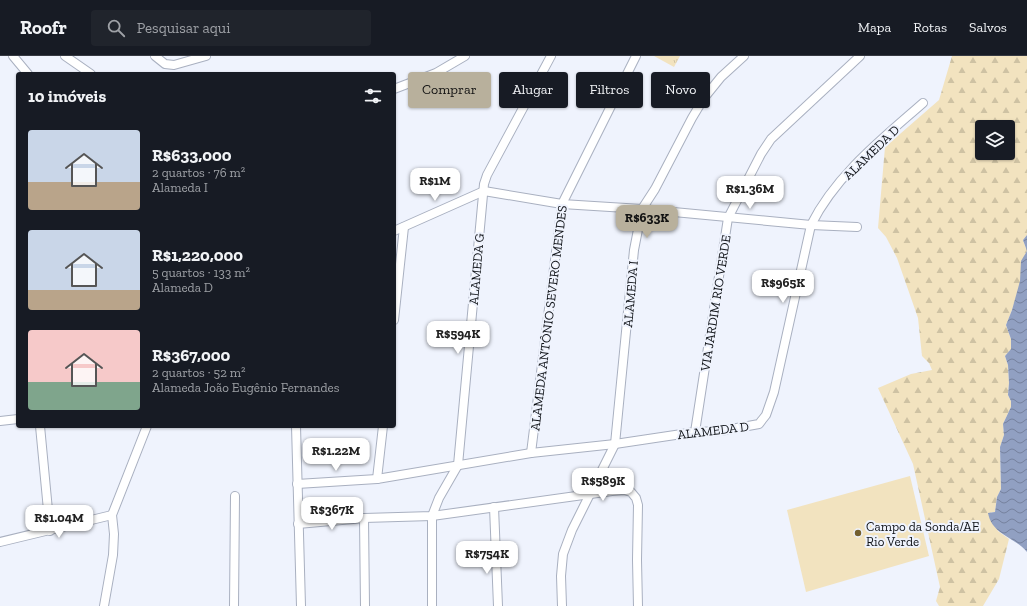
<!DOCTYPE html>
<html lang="pt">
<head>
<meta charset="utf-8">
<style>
  body { margin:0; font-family:"Zilla Slab",serif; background:#20242c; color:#f1f3f6; height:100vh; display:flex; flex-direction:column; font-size:15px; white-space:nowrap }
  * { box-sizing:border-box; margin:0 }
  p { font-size:13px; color:#9ea1a6 }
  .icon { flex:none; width:22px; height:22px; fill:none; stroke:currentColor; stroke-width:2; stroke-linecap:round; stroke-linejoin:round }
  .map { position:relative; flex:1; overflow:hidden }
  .side { position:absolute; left:16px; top:16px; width:380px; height:356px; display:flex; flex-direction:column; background:#171b24; border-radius:4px; box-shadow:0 1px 3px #0004 }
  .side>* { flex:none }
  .guide { position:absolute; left:408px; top:16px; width:380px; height:36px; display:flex; gap:8px }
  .tools { position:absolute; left:975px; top:64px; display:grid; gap:8px }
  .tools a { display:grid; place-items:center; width:40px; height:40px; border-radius:4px; background:#171b24; box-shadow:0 1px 3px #0004; font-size:20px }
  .price { position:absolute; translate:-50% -34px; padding:0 9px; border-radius:8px; background:#fff; color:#222; font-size:13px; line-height:26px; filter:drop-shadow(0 1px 2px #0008) }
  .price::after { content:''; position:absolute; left:50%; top:24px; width:12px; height:9px; margin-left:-6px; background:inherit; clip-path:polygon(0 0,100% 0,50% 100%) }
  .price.selected { background:#b8b09c; color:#111 }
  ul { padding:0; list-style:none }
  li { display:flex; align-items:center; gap:12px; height:100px; padding:0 12px }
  li span { display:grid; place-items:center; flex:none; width:112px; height:80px; border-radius:4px; color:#555 }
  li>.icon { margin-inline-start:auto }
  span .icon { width:48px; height:48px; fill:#fffc; stroke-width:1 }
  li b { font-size:17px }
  h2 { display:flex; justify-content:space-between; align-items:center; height:48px; padding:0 12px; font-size:17px }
  .chip { padding:0 14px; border-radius:4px; background:#171b24; box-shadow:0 1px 3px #0004; font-size:14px; line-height:36px }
  .chip.selected { background:#b8b09c; color:#111 }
  header { display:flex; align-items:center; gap:24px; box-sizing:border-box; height:56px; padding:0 20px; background:#171b24; border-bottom:1px solid #363941 }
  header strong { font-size:19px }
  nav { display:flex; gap:22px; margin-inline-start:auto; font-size:14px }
  .search { width:280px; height:36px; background:#20242c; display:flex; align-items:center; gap:10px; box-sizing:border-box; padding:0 14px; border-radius:4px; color:#9ea1a6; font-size:15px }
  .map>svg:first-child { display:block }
</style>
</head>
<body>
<header>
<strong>Roofr</strong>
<div class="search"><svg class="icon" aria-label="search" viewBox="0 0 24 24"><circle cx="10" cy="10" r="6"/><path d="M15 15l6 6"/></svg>Pesquisar aqui</div>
<nav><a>Mapa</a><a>Rotas</a><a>Salvos</a></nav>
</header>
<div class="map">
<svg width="1027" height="550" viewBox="0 0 1027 550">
  <defs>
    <pattern id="grass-tufts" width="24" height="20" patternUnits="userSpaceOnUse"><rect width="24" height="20" fill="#f2e3bf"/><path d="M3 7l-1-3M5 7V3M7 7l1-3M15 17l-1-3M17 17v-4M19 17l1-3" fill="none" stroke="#cec2a3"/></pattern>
    <pattern id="forest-firs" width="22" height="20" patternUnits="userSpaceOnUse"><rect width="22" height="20" fill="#f2e3bf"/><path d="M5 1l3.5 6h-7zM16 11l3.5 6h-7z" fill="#cec2a3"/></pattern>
    <pattern id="water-waves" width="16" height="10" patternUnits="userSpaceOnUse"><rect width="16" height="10" fill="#91a0c2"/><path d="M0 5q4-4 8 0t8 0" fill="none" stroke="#75819d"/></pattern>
  </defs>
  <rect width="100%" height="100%" fill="#eff3fd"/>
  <path fill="url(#grass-tufts)" d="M654 0H680L674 11Z"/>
  <path fill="url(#forest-firs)" fill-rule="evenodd" d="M952 0H1027V179L1023 184 1027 195C1020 208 1023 213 1020 226 1017 241 1012 255 1006 269L1011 283V293L1005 300 1008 309 1009 327 1008 339 1011 345V351L1003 368 1004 379 1000 391 1001 433 997 441 995 456 988 457 998 475 1009 483 999 523 983 550H939L936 545 940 531 913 408 878 332 911 318 932 314 929 307 922 300 918 262 897 202 886 181 878 172 885 91 939 44ZM982 71H1008V97H982Z"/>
  <path fill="#f2e3bf" d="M910 420 929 500 806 536 787 454Z"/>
  <path fill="url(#water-waves)" d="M1027 179V496C1015 481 992 479 988 457L995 456 997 441 1001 433 1000 391 1004 379 1003 368 1011 351V345L1008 339 1009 327 1008 309 1005 300 1011 293V283L1006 269 1012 254 1020 225 1021 205 1027 195 1023 184Z"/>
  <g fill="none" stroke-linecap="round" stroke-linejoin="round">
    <g stroke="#a9b0c0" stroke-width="10">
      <g id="minor">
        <path d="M13 0 28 18"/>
        <path d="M65 0 91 18"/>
        <path d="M155 0 165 8 174 9 206 0"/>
        <path d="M394 33 436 17 465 0"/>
        <path d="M394 175 484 135 562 148 642 153 811 169 857 171"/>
        <path d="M394 264 404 171"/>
        <path d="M0 365 18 363"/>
        <path d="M40 370 50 475"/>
        <path d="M296 370 301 550"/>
        <path d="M695 376 728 162 761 98 771 83 860 0"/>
        <path d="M531 397 562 148 636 0"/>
        <path d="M377 423 383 370"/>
        <path d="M297 428 377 423 531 397 615 388 695 376 720 375 748 370 759 368 762 364 766 359 774 336 811 169C836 119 882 83 923 47"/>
        <path d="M494 451 498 550"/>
        <path d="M364 462 365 550"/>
        <path d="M298 468 364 462 432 460 612 435 624 434 631 436 636 442 638 449 637 504 638 550"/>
        <path d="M0 486 112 459"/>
        <path d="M104 550 113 499 114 478 112 459 147 370"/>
        <path d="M234 550 235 440"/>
        <path d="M432 550V460L439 442 458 409 484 128 487 119 551 0"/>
        <path d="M562 550 561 520 563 498 572 474 615 388 634 194 642 153 655 133 692 62 704 42 721 21 744 0"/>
      </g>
    </g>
    <use href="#minor" stroke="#fff" stroke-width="8"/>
  </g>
  <circle fill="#735f2e" stroke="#eff3fd" stroke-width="1.5" cx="858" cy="477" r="4"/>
  <g text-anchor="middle" stroke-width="4" stroke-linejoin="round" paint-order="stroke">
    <g font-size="13" fill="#0f1217" stroke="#eff3fd">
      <text transform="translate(871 96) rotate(-44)" y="5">ALAMEDA D</text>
      <text transform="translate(476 213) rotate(-85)" y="5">ALAMEDA G</text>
      <text transform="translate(630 238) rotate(-85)" y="5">ALAMEDA I</text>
      <text transform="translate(715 247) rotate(-81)" y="5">VIA JARDIM RIO VERDE</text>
      <text transform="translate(548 262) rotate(-83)" y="5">ALAMEDA ANTÔNIO SEVERO MENDES</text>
      <text transform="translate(713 374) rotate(-7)" y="5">ALAMEDA D</text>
    </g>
    <g font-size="13" fill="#0f1217" stroke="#eff3fd" text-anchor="start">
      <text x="866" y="475">Campo da Sonda/AE<tspan x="866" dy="15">Rio Verde</tspan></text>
    </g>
  </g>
</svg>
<div class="tools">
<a><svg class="icon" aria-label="layers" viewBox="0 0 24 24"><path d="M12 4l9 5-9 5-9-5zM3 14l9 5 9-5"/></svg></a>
</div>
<b class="price" style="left:435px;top:146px">R$1M</b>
<b class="price" style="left:750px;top:154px">R$1.36M</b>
<b class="price selected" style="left:647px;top:183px">R$633K</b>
<b class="price" style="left:783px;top:248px">R$965K</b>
<b class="price" style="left:458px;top:299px">R$594K</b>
<b class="price" style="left:336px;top:416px">R$1.22M</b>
<b class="price" style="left:603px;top:446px">R$589K</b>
<b class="price" style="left:332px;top:475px">R$367K</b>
<b class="price" style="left:59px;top:483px">R$1.04M</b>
<b class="price" style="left:487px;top:519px">R$754K</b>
<div class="guide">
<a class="chip selected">Comprar</a>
<a class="chip">Alugar</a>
<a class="chip">Filtros</a>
<a class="chip">Novo</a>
</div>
<section class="side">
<h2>10 imóveis<svg class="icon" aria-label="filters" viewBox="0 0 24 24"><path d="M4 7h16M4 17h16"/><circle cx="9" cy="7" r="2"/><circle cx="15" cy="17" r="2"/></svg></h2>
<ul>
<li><span style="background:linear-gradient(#c9d6e8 65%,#b9a48a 0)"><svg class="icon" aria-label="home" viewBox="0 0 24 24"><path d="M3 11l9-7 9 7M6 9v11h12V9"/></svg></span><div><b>R$633,000</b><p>2 quartos · 76 m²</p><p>Alameda I</p></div></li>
<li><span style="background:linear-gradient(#c9d6e8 75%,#b9a48a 0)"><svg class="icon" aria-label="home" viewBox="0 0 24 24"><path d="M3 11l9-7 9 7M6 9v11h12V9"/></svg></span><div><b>R$1,220,000</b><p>5 quartos · 133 m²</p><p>Alameda D</p></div></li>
<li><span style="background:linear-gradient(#f6c9c9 65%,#7fa58c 0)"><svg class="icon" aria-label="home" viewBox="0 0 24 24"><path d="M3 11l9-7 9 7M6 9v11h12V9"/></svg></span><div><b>R$367,000</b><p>2 quartos · 52 m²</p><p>Alameda João Eugênio Fernandes</p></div></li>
</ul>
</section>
</div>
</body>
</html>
